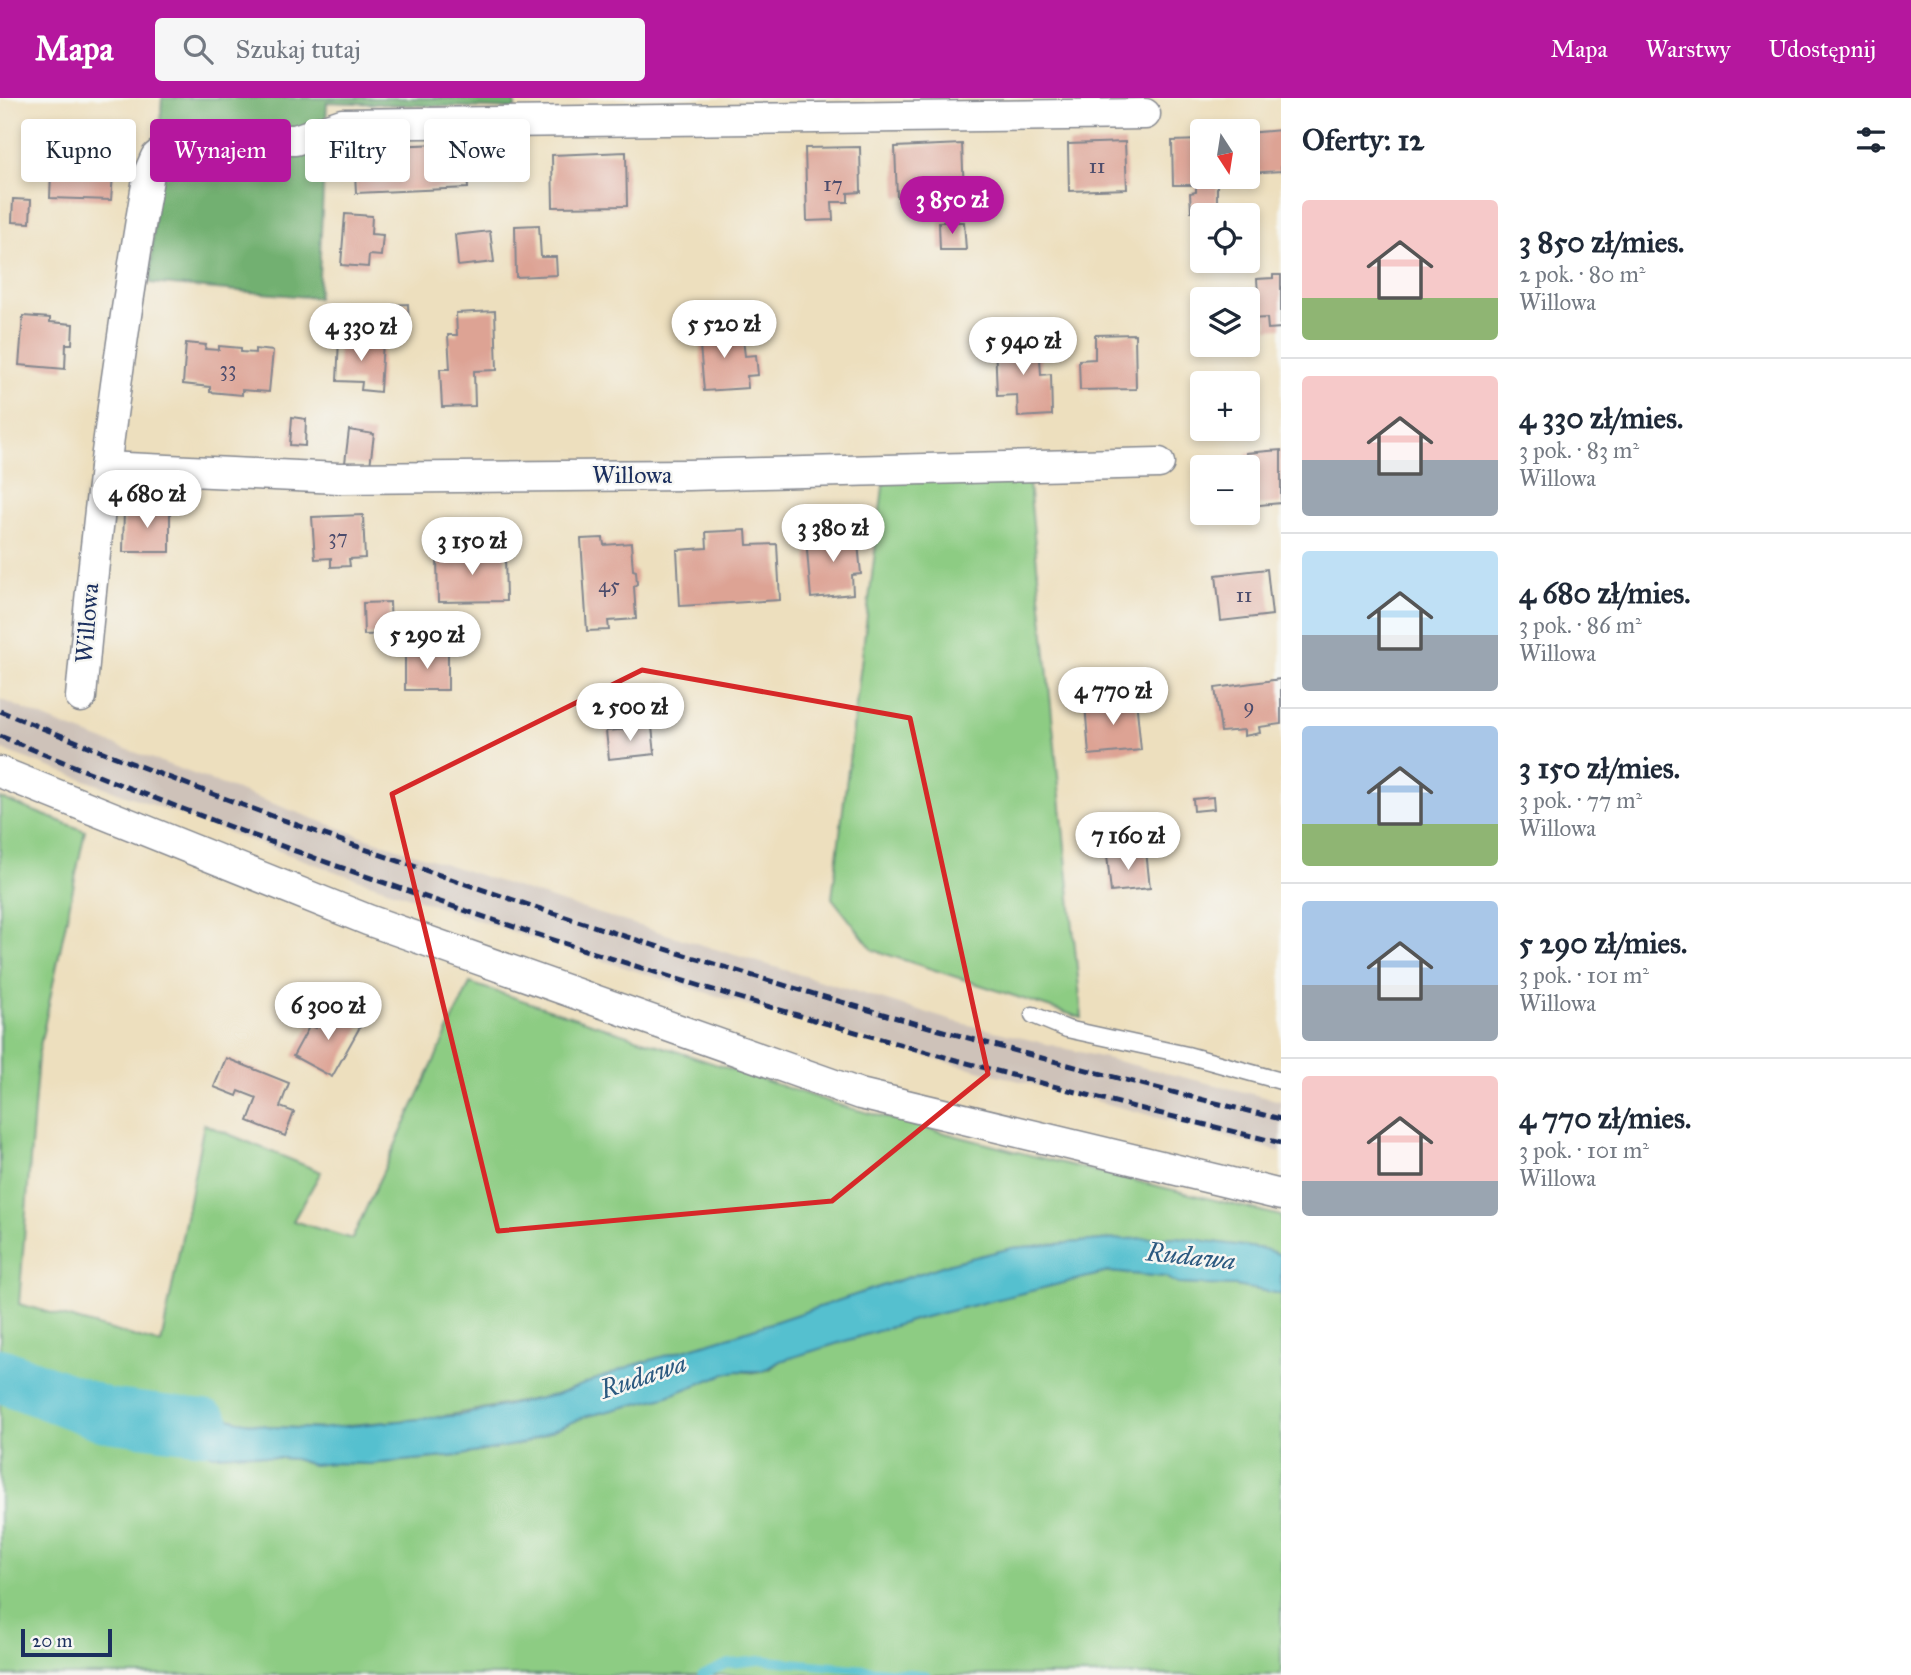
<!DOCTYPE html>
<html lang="pl">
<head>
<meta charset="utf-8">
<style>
  body { margin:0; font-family:"IM FELL Great Primer",serif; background:#f6f6f7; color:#1f2937; height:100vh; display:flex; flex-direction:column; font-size:26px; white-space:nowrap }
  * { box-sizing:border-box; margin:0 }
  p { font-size:23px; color:#747a83 }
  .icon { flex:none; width:38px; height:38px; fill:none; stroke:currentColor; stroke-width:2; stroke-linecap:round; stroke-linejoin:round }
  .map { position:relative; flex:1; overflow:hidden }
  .panel { display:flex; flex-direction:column; background:#fff; width:630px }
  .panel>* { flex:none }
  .hud { position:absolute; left:21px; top:21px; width:665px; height:63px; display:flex; gap:14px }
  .needle { width:46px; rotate:168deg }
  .buttons { position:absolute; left:1190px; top:21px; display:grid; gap:14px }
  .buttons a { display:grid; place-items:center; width:70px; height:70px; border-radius:7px; background:#fff; box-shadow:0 4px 10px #0003; font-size:35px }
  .scale { position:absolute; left:21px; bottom:18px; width:91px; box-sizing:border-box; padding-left:7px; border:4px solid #1b2f5e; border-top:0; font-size:19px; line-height:24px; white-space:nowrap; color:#1b2f5e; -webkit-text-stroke:5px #f6f6f2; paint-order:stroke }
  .price { position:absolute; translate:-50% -60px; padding:0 16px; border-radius:24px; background:#fff; color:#222; font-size:23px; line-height:46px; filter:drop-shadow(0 2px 4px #0008) }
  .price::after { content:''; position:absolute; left:50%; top:42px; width:21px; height:16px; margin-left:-10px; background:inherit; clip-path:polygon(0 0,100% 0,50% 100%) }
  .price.selected { background:#b5179e; color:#fff }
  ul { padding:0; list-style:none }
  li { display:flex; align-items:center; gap:21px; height:175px; padding:0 21px }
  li+li { border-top:2px solid #e0e1e3 }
  li span { display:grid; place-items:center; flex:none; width:196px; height:140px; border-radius:7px; color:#555 }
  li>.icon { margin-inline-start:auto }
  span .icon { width:84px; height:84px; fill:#fffc; stroke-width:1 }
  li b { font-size:30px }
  h2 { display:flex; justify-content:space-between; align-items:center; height:84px; padding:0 21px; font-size:30px }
  .pill { padding:0 24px; border-radius:7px; background:#fff; box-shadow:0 4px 10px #0003; font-size:24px; line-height:63px }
  .pill.selected { background:#b5179e; color:#fff }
  header { display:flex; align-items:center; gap:42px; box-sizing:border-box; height:98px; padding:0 35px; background:#b5179e; color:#fff }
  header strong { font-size:33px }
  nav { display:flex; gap:38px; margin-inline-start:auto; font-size:24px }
  .search { width:490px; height:63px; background:#f6f6f7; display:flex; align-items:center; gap:18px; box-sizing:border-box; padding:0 24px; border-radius:7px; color:#747a83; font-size:26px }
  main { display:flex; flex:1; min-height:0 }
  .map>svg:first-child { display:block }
</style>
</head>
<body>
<header>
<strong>Mapa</strong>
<div class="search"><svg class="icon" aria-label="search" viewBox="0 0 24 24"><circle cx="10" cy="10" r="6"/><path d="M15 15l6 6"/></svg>Szukaj tutaj</div>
<nav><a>Mapa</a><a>Warstwy</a><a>Udostępnij</a></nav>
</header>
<main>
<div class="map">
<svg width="1281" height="1577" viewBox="0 0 1281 1577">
  <rect width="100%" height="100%" fill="#f6f6f2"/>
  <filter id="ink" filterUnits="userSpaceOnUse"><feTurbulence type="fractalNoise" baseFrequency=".0143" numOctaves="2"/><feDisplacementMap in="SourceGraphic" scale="14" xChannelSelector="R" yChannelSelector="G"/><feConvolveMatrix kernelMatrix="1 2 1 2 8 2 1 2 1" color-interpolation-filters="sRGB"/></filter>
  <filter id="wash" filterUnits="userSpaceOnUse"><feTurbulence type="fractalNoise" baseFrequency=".00686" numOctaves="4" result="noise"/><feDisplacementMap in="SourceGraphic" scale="28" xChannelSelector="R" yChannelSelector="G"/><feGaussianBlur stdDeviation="1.57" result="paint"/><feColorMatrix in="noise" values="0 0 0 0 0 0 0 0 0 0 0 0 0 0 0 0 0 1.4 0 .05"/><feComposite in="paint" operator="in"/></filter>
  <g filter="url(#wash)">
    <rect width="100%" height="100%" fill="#eddfbe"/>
    <path fill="#cec2b9" d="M0 601 56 625 358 737 564 805 953 923 1281 1003V1054L1138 1014 928 959 737 904 546 845 334 773 0 651Z"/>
    <g fill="#8dcc83" stroke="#547e70" stroke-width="2">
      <path d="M1028 376 1082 920 873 852 832 800 884 381Z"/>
      <path d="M0 700 85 733 38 958 19 1206 161 1246 204 1026 321 1074 293 1123 352 1141 470 885 842 1008 1033 1058 1281 1118V1157L1264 1151 1177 1139 1102 1142 1012 1150 951 1165 741 1235 631 1268 556 1297 433 1320 349 1327 332 1331 273 1329 239 1323 203 1313 134 1300 128 1335 185 1340 208 1355 220 1357 247 1355 267 1359 294 1361 313 1367 331 1365 370 1366 457 1358 524 1345 584 1319 665 1299 724 1276 737 1273 757 1275 770 1271 780 1263 917 1221 1108 1174 1166 1179 1178 1186 1236 1188 1281 1196V1577H0Z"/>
    </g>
    <path fill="#72b071" stroke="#467068" stroke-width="2" d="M162 0H515V11L327 4 318 200 150 185Z"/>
    <path fill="#54c0cf" stroke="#387896" stroke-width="2" d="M1177 1139 1264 1151 1281 1157V1196L1236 1188 1178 1186 1166 1179 1108 1174 917 1221 780 1263 763 1273H737L724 1276 665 1299 584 1319 524 1345 457 1358 370 1366 331 1365 313 1367 294 1361 267 1359 247 1355 213 1357 185 1340 127 1335 133 1300 203 1313 239 1323 273 1329 318 1331 461 1317 556 1297 631 1268 741 1235 951 1165 1012 1150 1102 1142Z"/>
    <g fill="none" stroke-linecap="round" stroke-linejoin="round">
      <path stroke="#54c0cf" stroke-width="9" d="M702 1577 727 1566 763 1562 926 1577"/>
      <path stroke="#54c0cf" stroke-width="54" d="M0 1277 106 1317 204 1329"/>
    </g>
    <g id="blocks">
      <g fill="#dda394">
        <path d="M1281 32V73L1248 75V35Z"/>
        <path d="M1202 42V79H1214V85H1217V113H1191L1190 95 1196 94V87H1173L1172 43Z"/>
        <path d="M1125 44 1127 91 1069 93 1068 46Z"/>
        <path d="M466 45 468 90 356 95 354 55 391 53V48Z"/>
        <path d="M962 46 964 96 897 99 895 49Z"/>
        <path d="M52 49 115 52 111 102 50 100Z"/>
        <path d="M860 49 861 94 848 95V104H832L833 122 807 123 805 50Z"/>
        <path d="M626 54 627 108 553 109 552 57Z"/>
        <path d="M13 101 31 102 30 125 12 124Z"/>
        <path d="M345 116 372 118 371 136 383 137 381 158 369 157 368 169 341 167Z"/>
        <path d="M939 124H964L966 152H940Z"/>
        <path d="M539 127 541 159H556L557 177 516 179 515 128Z"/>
        <path d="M490 133 494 164 458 168 455 137Z"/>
        <path d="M1273 177H1281V230L1268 231 1267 220 1248 221V201H1231V197L1258 196 1257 181 1273 180Z"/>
        <path d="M408 206 409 230H392L391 207Z"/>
        <path d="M495 213 497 272 474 273 475 308 442 309 440 271H450L448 237H457L456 215Z"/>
        <path d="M23 218 50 220V224L73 226 72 246H66L65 271 19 267Z"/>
        <path d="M720 223 722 243 743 241 745 258 756 257 758 277 747 278 748 290 704 293 698 225Z"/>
        <path d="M1135 236 1136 291 1080 292 1079 262 1095 261V237Z"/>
        <path d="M339 241 383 243 380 294 361 292 362 284 337 283Z"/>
        <path d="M1039 242 1041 277 1051 276 1052 317 1018 319 1017 297 997 298 995 243Z"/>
        <path d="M186 245 206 247 205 251 219 252V248L241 250V254L255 255V251L273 253 269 294 242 292V297L210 294V289L183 286Z"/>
        <path d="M292 319 306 321 305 348 290 347Z"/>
        <path d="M349 332 374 336 370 368 345 365Z"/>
        <path d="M1281 352V405L1250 408 1246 355Z"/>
        <path d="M124 409H170V454H123Z"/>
        <path d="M363 417 365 460 349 461 350 468 331 469V460L315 461 312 419Z"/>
        <path d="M746 432 747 447 777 446 780 502 680 508 677 452 707 450 706 434Z"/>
        <path d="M857 435 861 476 852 477 853 496 811 500 806 440Z"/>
        <path d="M603 440 604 447 631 445 633 472 636 473 637 486 634 488 636 521 608 523 609 532 587 533 581 441Z"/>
        <path d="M484 451V457L505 456 506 503 438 504 437 459H453V452Z"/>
        <path d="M1267 471 1272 517 1221 523 1216 477Z"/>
        <path d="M390 504 391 536 364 537 363 505Z"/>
        <path d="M448 553V592H405V554Z"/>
        <path d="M1281 581V626L1259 629 1260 635 1244 638V632L1221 634 1215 590Z"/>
        <path d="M1136 601 1141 652 1089 657 1085 605Z"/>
        <path d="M652 629 655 656 609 661 606 633Z"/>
        <path d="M1213 699 1214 711 1194 713 1193 701Z"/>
        <path d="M1146 753 1150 790 1111 794 1107 757Z"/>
        <path d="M328 908 361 927 332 979 293 958 310 927 316 930Z"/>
        <path d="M226 960 289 985 280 1009 294 1014 285 1038 248 1023 257 1000 239 993 237 998 214 989Z"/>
      </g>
    </g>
  </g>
  <g filter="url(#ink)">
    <use href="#blocks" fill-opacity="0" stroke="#84878e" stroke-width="2"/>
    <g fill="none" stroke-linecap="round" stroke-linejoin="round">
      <g stroke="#84878e" stroke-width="19">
        <path id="lane" d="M1033 917 1067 931 1187 957 1281 983"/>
      </g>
      <g stroke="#84878e" stroke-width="33">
        <g id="street">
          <path d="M105 369 339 380 688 377 1159 365"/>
          <path d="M81 599C96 423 119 248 149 75L156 59 167 50 204 41 295 42 342 26 1145 16"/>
          <path d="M0 674 368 822 860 996 1281 1097"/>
        </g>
      </g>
      <use href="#lane" stroke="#fff" stroke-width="16"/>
      <use href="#street" stroke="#fff" stroke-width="30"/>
      <g stroke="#1b2f5e" stroke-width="5" stroke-dasharray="10 5" stroke-linecap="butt">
        <path d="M0 613C416 782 844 915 1281 1021"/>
        <path d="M0 638C414 810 845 941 1281 1045"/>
      </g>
    </g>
  </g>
  <path fill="none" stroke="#d62828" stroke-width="5" stroke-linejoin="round" d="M642 572 910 620 988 976 832 1103 498 1133 392 696Z"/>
  <g text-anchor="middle" stroke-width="5" stroke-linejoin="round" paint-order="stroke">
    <g font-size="21" fill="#4c4c6c">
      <text x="1097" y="75">11</text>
      <text x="833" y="93">17</text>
      <text x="228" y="278">33</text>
      <text x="338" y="446">37</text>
      <text x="609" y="494">45</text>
      <text x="1244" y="504">11</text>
      <text x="1249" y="615">9</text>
    </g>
    <g font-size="24" fill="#1b2f5e" stroke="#f6f6f2">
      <text x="632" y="385">Willowa</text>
      <text transform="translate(87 525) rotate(-85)" y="8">Willowa</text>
    </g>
    <g font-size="26" font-style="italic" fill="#2c5a80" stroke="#f6f6f2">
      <text transform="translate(1191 1158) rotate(6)" y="9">Rudawa</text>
      <text transform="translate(643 1278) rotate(-19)" y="9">Rudawa</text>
    </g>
  </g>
</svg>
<div class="buttons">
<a><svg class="needle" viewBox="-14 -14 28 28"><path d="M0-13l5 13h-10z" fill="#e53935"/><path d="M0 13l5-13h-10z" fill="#747a83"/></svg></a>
<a><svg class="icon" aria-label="locate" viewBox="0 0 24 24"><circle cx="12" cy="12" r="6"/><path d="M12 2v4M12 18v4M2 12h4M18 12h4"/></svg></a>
<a><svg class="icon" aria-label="layers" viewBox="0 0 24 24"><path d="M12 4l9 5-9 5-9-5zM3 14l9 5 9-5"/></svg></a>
<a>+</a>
<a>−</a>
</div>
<div class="scale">20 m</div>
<b class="price selected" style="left:952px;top:138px">3 850 zł</b>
<b class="price" style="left:724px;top:262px">5 520 zł</b>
<b class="price" style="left:361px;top:265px">4 330 zł</b>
<b class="price" style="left:1023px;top:279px">5 940 zł</b>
<b class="price" style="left:147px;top:432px">4 680 zł</b>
<b class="price" style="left:833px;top:466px">3 380 zł</b>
<b class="price" style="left:472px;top:479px">3 150 zł</b>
<b class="price" style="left:427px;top:573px">5 290 zł</b>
<b class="price" style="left:1113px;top:629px">4 770 zł</b>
<b class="price" style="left:630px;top:645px">2 500 zł</b>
<b class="price" style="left:1128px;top:774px">7 160 zł</b>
<b class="price" style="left:328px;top:944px">6 300 zł</b>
<div class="hud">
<a class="pill">Kupno</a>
<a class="pill selected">Wynajem</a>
<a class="pill">Filtry</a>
<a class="pill">Nowe</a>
</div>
</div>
<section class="panel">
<h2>Oferty: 12<svg class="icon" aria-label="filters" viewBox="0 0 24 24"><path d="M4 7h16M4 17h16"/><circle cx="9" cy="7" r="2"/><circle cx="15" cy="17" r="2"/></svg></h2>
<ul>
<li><span style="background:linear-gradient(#f6c9c9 70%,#8fb573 0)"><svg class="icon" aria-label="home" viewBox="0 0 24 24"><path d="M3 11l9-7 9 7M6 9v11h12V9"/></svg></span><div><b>3 850 zł/mies.</b><p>2 pok. · 80 m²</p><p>Willowa</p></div></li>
<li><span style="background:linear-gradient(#f6c9c9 60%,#9aa5b1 0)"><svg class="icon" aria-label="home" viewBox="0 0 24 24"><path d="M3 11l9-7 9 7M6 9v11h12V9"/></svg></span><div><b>4 330 zł/mies.</b><p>3 pok. · 83 m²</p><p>Willowa</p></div></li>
<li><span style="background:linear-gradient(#bfe0f5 60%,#9aa5b1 0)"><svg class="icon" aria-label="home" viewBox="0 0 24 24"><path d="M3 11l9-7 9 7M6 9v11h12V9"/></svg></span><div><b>4 680 zł/mies.</b><p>3 pok. · 86 m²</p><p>Willowa</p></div></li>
<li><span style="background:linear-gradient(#a9c7e8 70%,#8fb573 0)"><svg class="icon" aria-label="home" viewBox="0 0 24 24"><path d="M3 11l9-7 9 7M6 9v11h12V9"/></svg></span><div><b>3 150 zł/mies.</b><p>3 pok. · 77 m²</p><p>Willowa</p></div></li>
<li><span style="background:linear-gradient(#a9c7e8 60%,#9aa5b1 0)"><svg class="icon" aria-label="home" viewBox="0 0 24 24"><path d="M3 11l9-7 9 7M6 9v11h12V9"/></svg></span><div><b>5 290 zł/mies.</b><p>3 pok. · 101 m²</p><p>Willowa</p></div></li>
<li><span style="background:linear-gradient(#f6c9c9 75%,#9aa5b1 0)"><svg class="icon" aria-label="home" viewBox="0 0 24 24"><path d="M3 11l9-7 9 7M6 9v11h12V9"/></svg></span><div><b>4 770 zł/mies.</b><p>3 pok. · 101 m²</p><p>Willowa</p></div></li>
</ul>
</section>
</main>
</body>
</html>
